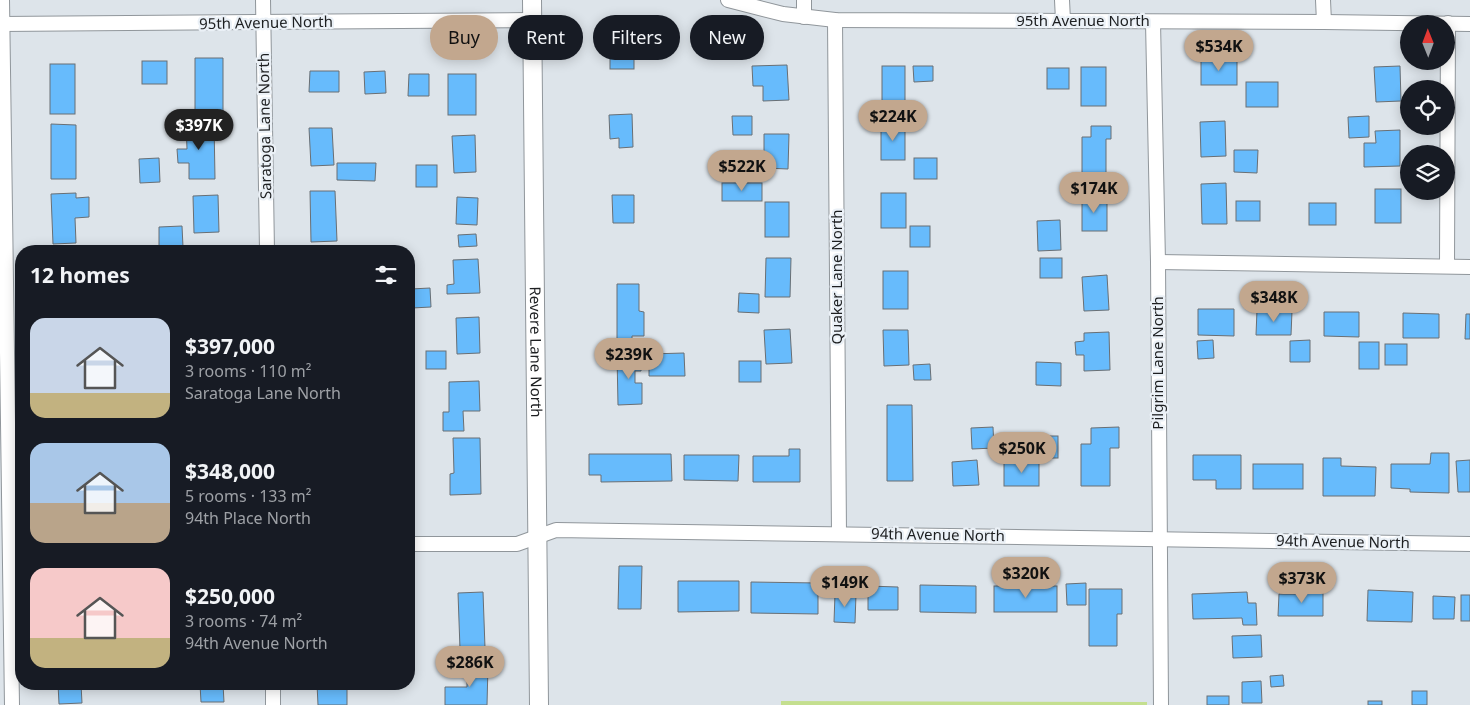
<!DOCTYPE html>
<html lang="en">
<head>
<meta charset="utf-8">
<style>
  body { margin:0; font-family:"Noto Sans",sans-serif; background:#20242c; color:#f1f3f6; height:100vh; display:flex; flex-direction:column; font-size:19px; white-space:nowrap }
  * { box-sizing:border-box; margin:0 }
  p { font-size:16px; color:#9ea1a6 }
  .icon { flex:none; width:28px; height:28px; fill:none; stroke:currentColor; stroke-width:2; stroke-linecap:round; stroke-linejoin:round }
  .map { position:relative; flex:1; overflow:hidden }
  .details { position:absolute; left:15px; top:245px; width:400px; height:445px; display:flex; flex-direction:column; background:#171b24; border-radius:20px; box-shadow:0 2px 12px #0003 }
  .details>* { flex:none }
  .top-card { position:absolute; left:430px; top:15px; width:475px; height:45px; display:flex; gap:10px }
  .needle { width:32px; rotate:359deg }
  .tools { position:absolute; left:1400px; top:15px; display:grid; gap:10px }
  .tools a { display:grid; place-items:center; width:55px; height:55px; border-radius:50%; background:#171b24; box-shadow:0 2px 12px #0003; font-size:25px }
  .price { position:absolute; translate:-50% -42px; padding:0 11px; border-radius:18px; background:#c2a78e; color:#111; font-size:16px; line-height:32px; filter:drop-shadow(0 1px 2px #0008) }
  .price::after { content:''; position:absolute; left:50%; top:30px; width:15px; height:11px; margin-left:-8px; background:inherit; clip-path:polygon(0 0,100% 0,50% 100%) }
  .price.selected { background:#222; color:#fff }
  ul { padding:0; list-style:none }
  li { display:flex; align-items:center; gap:15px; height:125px; padding:0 15px }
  li span { display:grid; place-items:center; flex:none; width:140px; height:100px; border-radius:15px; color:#555 }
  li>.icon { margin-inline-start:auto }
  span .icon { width:60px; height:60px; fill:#fffc; stroke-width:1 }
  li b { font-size:21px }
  h2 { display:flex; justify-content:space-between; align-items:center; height:60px; padding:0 15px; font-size:21px }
  .chip { padding:0 18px; border-radius:22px; background:#171b24; box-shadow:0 2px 12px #0003; font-size:18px; line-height:45px }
  .chip.selected { background:#c2a78e; color:#111 }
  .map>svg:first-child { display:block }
</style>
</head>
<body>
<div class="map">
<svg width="1470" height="705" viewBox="0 0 1470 705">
  <rect width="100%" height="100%" fill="#dde4ea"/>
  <path fill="#c4df8f" d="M781 701 1147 702V705H781Z"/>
  <g fill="#67bbfc" stroke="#696f74">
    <rect x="711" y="22" width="15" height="13"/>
    <path d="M732 36H751L750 58H732Z"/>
    <rect x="610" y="38" width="24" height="31"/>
    <path d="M195 58H223V116L195 117Z"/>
    <rect x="1201" y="60" width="36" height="25"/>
    <rect x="142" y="61" width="25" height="23"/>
    <rect x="50" y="64" width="25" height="50"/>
    <path d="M787 65 789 100 763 101V86H753L752 66Z"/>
    <rect x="882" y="66" width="23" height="35"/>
    <path d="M913 66H933V81L914 82Z"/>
    <path d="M1400 66 1401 101 1376 102 1374 67Z"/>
    <rect x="1081" y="67" width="25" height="39"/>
    <rect x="1047" y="68" width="22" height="21"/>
    <path d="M310 71H339V92H309Z"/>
    <path d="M385 71 386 93 365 94 364 72Z"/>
    <path d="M409 74H429V96H408Z"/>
    <rect x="448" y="74" width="28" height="41"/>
    <rect x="1246" y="82" width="32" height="25"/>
    <path d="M632 114 633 147 619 148V138L610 139 609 115Z"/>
    <path d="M732 116H752V135H733Z"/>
    <path d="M1369 116V137L1349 138 1348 117Z"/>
    <path d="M1225 121 1226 156 1201 157 1200 122Z"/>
    <path d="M214 122 215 179H189V163H178L177 149H187L186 123Z"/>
    <rect x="881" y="123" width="24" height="37"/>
    <path d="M51 124 76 125V179H51Z"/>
    <path d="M1091 126H1111V139H1106V173L1082 174V137H1091Z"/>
    <path d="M309 128H332L334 165 311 166Z"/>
    <path d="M1400 130V166L1364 167V143H1376L1375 131Z"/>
    <path d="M764 134H789L788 169 764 168Z"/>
    <path d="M475 135 476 172 454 173 452 136Z"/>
    <path d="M1234 150H1258L1257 173 1234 172Z"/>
    <path d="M159 158 160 182 140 183 139 159Z"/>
    <rect x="914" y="158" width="23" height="21"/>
    <path d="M337 163H376L375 181 337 180Z"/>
    <rect x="416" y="165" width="21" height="22"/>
    <rect x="722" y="183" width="40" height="18"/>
    <path d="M1226 183 1227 224H1202L1201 184Z"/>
    <rect x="1375" y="189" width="26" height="34"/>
    <path d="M310 191H335L337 241 311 242Z"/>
    <path d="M76 193V198L89 197V217L75 218 76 243 53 244 51 194Z"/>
    <rect x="881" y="193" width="25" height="35"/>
    <path d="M218 195 219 232 194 233 193 196Z"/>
    <path d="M612 195H634V223H613Z"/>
    <rect x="1082" y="196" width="25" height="35"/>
    <path d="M457 197 478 198 477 225 456 224Z"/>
    <rect x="1236" y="201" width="24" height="20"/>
    <rect x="765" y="202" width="24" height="35"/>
    <rect x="1309" y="203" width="27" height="22"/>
    <path d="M1060 220 1061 250 1038 251 1037 221Z"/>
    <path d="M182 226 183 247 159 248V227Z"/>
    <rect x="910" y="226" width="20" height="21"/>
    <path d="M476 234 477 246 459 247 458 235Z"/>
    <path d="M766 258H791L790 297H765Z"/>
    <rect x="1040" y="258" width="22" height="20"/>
    <path d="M478 259 480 293 447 294V285L454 284 453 260Z"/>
    <rect x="883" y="271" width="25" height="38"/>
    <path d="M1107 275 1109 310 1084 311 1082 277Z"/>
    <path d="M617 284H639V311L644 312V336H632V344H617Z"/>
    <path d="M430 288 431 307 412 308 411 289Z"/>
    <path d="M739 293 759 294V313L738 312Z"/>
    <path d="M1198 309H1234V336L1198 335Z"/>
    <path d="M1257 310 1292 311 1291 335H1256Z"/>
    <path d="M1324 312H1359V337L1324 336Z"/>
    <path d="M1403 313 1439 314V338H1403Z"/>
    <path d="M1466 314H1470V339H1465Z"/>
    <path d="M479 317 480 353 457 354 456 318Z"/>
    <path d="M790 329 792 363 766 364 764 330Z"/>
    <path d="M883 330H908L909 365 884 366Z"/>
    <path d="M1109 332 1110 370 1084 371V355H1076L1075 342 1084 341V333Z"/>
    <path d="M1213 340 1214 358 1198 359 1197 341Z"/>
    <path d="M1310 340V362H1290V341Z"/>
    <rect x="1359" y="342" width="20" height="27"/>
    <rect x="1385" y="344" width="22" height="21"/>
    <rect x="426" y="351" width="20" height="18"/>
    <path d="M684 353 685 376H649V354Z"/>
    <path d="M617 355H641V371H635V383H642V404L618 405Z"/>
    <rect x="739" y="361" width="22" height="21"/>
    <path d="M1036 362 1061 363V386L1036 385Z"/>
    <path d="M930 364 931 380H914L913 365Z"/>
    <path d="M479 381 480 411H463L464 431H443V412H449V382Z"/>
    <path d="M887 405H912L913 481H887Z"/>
    <path d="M993 427 994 448 972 449 971 428Z"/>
    <path d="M1119 427V448H1110V486H1081V444H1091V428Z"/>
    <rect x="1037" y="436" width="21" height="22"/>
    <path d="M453 438H480L481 494 450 495V474L454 473Z"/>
    <path d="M789 449H800V482H753V456H789Z"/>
    <path d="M1431 453H1449V493L1410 492V489L1391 488V464H1430Z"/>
    <path d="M589 454H671L672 481 601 482V475H589Z"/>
    <path d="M684 455H739L738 481 684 480Z"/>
    <path d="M1193 455H1241V489H1216V480H1193Z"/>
    <path d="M1323 458H1341V466L1376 467 1375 496H1323Z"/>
    <path d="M977 460 979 485 953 486 952 462Z"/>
    <path d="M1470 460V492H1458L1456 461Z"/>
    <rect x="1004" y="461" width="35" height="25"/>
    <rect x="1253" y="464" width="50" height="25"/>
    <path d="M619 566H642L641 609H618Z"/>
    <path d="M678 581H739V611L678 612Z"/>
    <path d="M751 582 818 583V614L751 613Z"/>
    <path d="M1086 583V605H1067L1066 584Z"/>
    <path d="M920 585 976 586V613L920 612Z"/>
    <path d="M868 586 898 587V610H868Z"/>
    <rect x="994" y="586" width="63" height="26"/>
    <path d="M1303 588H1323V616H1278L1279 594H1303Z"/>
    <path d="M1089 589H1122V614H1117V646H1089Z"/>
    <path d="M1368 590 1413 592 1412 622 1367 621Z"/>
    <path d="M483 592 485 648 460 649 458 593Z"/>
    <path d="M1247 592 1248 603H1256L1257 625H1243L1242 618 1193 619 1192 594Z"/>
    <path d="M835 594H856L855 623 834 622Z"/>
    <rect x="1461" y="595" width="9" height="26"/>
    <path d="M1433 596 1455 597 1454 619H1433Z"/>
    <path d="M1261 635 1262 657 1233 658 1232 636Z"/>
    <path d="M467 665H488L487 705H445V687H467Z"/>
    <path d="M1283 675 1284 686 1271 687 1270 676Z"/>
    <path d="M1261 681 1262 703H1242V682Z"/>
    <path d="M58 684H81L82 703 59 704Z"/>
    <path d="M200 684H223L224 702H201Z"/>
    <path d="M317 684H347V705H318Z"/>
    <rect x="1412" y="691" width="15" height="14"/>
    <rect x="1207" y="696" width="22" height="9"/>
    <rect x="1368" y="701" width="14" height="4"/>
  </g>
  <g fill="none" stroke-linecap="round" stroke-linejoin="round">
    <g stroke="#90969b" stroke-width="16">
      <g id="minor">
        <path d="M2 0 12 705"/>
        <path d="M263 0 267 251"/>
        <path d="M728 0 783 14 835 20 1324 22 1470 24"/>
        <path d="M804 0V17"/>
        <path d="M1062 0 1063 20"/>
        <path d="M1323 0 1324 22"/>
        <path d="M835 20 839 534"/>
        <path d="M1153 22 1158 262 1161 705"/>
        <path d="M0 24 532 20"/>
        <path d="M1158 262 1470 267"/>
        <path d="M1447 266 1448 23"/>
        <path d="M409 544H517L556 530 1470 544"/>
        <path d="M273 684V705"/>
      </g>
    </g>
    <g stroke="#90969b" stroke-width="20">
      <g id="tertiary">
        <path id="s1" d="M532 0 539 705"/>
      </g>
    </g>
    <use href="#minor" stroke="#fff" stroke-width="14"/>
    <use href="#tertiary" stroke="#fff" stroke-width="18"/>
  </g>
  <g text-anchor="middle" stroke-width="4.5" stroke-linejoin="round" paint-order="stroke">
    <g font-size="15" fill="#1d1f21" stroke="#ebf1f7">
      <text x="1083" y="26">95th Avenue North</text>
      <text transform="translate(266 23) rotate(-1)" y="5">95th Avenue North</text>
      <text transform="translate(265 126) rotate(-91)" y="5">Saratoga Lane North</text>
      <text transform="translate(837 277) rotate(-90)" y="5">Quaker Lane North</text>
      <text dy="5" stroke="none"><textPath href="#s1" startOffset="352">Revere Lane North</textPath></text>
      <text transform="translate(1158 363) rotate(-90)" y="5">Pilgrim Lane North</text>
      <text transform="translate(938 535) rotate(1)" y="5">94th Avenue North</text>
      <text transform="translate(1343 542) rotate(1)" y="5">94th Avenue North</text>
    </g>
  </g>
</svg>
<div class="tools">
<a><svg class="needle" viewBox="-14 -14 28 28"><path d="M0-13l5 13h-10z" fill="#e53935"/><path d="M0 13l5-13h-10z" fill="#9ea1a6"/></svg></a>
<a><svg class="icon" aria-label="locate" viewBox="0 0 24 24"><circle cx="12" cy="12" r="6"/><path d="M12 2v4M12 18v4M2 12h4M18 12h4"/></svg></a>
<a><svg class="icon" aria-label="layers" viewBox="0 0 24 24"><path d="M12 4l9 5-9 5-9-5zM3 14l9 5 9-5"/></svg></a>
</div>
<b class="price" style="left:1219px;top:72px">$534K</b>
<b class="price" style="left:893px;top:142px">$224K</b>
<b class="price selected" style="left:199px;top:151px">$397K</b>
<b class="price" style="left:742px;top:192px">$522K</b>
<b class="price" style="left:1094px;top:214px">$174K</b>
<b class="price" style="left:1274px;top:323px">$348K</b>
<b class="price" style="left:629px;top:380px">$239K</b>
<b class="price" style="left:1022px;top:474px">$250K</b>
<b class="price" style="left:1026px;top:599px">$320K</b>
<b class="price" style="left:1302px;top:604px">$373K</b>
<b class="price" style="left:845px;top:608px">$149K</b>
<b class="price" style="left:470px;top:688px">$286K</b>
<div class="top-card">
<a class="chip selected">Buy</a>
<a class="chip">Rent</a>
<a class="chip">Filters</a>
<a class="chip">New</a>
</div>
<section class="details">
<h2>12 homes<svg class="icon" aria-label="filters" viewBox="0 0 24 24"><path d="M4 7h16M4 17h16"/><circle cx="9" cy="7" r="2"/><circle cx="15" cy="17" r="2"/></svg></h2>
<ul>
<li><span style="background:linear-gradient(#c9d6e8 75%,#c2b280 0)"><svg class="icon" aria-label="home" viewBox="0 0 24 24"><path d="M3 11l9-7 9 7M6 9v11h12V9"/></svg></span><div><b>$397,000</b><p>3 rooms · 110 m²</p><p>Saratoga Lane North</p></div></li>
<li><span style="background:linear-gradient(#a9c7e8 60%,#b9a48a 0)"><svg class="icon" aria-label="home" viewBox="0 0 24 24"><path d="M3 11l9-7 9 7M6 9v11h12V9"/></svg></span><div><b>$348,000</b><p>5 rooms · 133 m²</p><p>94th Place North</p></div></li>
<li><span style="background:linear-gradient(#f6c9c9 70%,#c2b280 0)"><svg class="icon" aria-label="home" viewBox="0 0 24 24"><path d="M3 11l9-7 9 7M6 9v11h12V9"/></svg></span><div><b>$250,000</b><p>3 rooms · 74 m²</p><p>94th Avenue North</p></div></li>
</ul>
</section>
</div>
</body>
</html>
